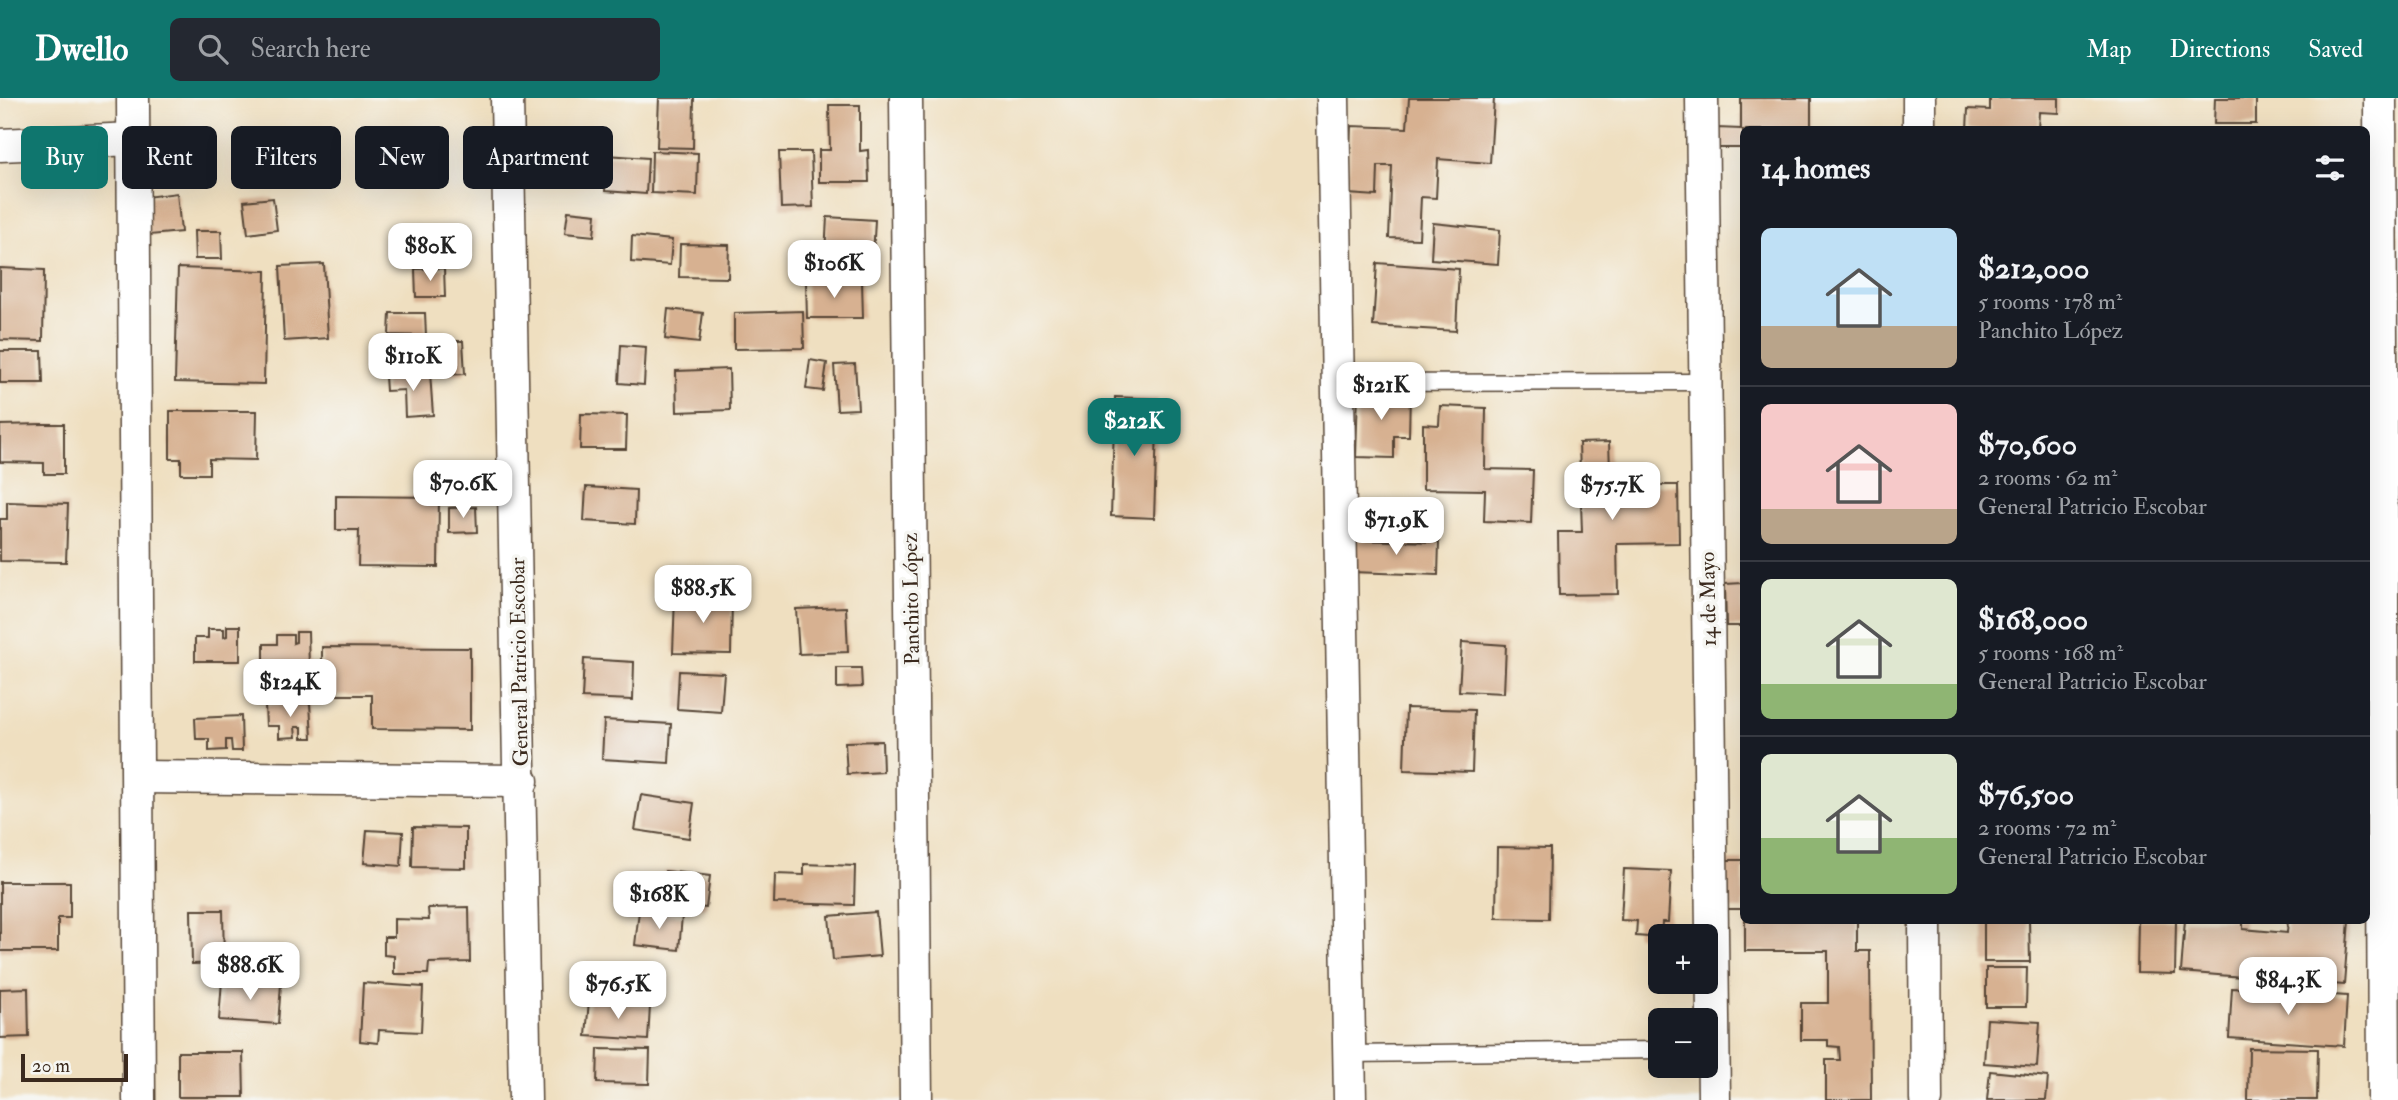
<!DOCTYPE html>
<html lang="en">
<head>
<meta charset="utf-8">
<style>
  body { margin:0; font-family:"IM FELL Double Pica",serif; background:#242831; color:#f1f3f6; height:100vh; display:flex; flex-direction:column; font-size:26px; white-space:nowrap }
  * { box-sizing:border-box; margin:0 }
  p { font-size:23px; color:#9ea1a6 }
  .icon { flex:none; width:38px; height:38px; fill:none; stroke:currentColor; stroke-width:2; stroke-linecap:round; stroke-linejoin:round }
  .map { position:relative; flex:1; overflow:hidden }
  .sheet { position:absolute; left:1740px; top:28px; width:630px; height:798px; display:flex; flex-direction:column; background:#171b24; border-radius:10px; box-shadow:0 7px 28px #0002 }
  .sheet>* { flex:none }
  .hud { position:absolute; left:21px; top:28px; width:665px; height:63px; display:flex; gap:14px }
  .tools { position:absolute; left:1648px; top:826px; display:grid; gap:14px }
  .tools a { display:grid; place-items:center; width:70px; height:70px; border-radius:10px; background:#171b24; box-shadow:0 7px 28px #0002; font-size:35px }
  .scale { position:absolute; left:21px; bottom:18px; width:107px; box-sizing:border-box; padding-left:7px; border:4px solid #3b2a1e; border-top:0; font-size:19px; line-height:24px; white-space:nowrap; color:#3b2a1e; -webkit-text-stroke:5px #f6f6f2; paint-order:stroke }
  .price { position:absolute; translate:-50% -60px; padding:0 16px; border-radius:14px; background:#fff; color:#222; font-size:23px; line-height:46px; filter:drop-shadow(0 2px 4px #0008) }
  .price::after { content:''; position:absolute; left:50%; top:42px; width:21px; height:16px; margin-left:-10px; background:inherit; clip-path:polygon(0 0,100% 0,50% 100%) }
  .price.active { background:#0f766e; color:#fff }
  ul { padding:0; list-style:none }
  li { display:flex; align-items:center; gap:21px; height:175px; padding:0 21px }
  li+li { border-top:2px solid #363941 }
  li span { display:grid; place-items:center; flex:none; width:196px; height:140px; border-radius:10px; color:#555 }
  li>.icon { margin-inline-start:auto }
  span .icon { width:84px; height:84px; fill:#fffc; stroke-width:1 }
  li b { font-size:30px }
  h2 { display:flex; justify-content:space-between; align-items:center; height:84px; padding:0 21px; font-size:30px }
  .tag { padding:0 24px; border-radius:10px; background:#171b24; box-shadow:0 7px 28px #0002; font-size:24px; line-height:63px }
  .tag.active { background:#0f766e; color:#fff }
  header { display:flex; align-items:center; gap:42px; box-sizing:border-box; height:98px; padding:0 35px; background:#0f766e; color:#fff }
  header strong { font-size:33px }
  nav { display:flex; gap:38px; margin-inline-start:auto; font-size:24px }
  .search { width:490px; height:63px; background:#242831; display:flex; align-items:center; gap:18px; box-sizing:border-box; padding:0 24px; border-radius:10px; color:#9ea1a6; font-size:26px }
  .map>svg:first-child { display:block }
</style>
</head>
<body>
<header>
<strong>Dwello</strong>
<div class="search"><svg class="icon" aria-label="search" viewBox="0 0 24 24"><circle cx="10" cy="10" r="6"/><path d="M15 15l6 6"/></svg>Search here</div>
<nav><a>Map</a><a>Directions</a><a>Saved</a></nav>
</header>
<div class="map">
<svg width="2398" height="1002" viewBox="0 0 2398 1002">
  <rect width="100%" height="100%" fill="#f6f6f2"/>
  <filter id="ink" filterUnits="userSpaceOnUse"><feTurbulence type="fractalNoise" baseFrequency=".0143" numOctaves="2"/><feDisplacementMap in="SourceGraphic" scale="14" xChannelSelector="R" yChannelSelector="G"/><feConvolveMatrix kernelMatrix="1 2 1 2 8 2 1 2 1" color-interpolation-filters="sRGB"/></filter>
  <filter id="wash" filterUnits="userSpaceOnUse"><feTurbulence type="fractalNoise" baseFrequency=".00686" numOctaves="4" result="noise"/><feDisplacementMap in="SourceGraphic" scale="28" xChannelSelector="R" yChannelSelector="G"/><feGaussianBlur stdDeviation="1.57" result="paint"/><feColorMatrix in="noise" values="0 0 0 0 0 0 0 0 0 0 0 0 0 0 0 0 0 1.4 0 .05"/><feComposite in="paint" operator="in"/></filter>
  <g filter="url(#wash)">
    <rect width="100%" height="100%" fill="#efdfc0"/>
    <g id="blocks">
      <g fill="#d7b191">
        <path d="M659 0H694L693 50 657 49Z"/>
        <path d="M1409 0H1494L1490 65 1438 61 1436 100 1421 99 1419 141 1389 140 1392 68H1378L1377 98 1348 96 1351 28 1407 30Z"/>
        <path d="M1741 0H1811V32H1743V50H1716L1717 30 1741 31Z"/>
        <path d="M1990 0H2059V15L2039 14 2038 32H1967L1968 11 1990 12Z"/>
        <path d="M2215 0H2256V26H2214Z"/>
        <path d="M829 7H860V53L868 52 869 84H819V52H830Z"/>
        <path d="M652 53 698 55 697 97 651 95Z"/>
        <path d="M779 54H811L813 109 781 110Z"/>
        <path d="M607 57 648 60 646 96 605 93Z"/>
        <path d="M177 95 181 134 150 137 145 99Z"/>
        <path d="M273 100 277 132 248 136 244 103Z"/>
        <path d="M568 113 596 116 594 138 565 135Z"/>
        <path d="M827 119 875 122 873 158 825 156Z"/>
        <path d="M1433 125 1500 132 1498 166 1431 161Z"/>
        <path d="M194 133H221L222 161H195Z"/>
        <path d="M632 138 672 142 670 167 631 164Z"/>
        <path d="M680 146 729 147 728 180 679 179Z"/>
        <path d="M1377 165 1459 171 1456 233 1373 228Z"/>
        <path d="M324 166 328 240 284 243 280 168Z"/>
        <path d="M0 170 44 172 43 243 0 242Z"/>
        <path d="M178 170 266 173 264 286 175 284Z"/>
        <path d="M444 170 445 199H416L415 171Z"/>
        <path d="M806 183H862L863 220H807Z"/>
        <path d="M668 211 703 215 699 245 665 241Z"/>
        <path d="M803 213 804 250 734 251V215Z"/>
        <path d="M390 215H425L426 238 389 237Z"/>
        <path d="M438 243H463L465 276 440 277V272L408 273 407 249 439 248Z"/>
        <path d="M621 247 646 249 644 287 619 285Z"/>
        <path d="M0 253H42L43 285H0Z"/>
        <path d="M810 262 827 265 823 293 806 291Z"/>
        <path d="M855 266 858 311 837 312 834 267Z"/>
        <path d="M729 271 730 312 677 314 676 273Z"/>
        <path d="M430 275 433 317 405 319 404 292 386 293 385 278Z"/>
        <path d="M1358 293 1410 294 1409 338H1394V360L1356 359Z"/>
        <path d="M1115 299 1158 301 1154 420 1111 418Z"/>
        <path d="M1440 308 1486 310 1485 371 1533 372 1531 425 1484 423 1485 392 1423 391V326L1439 327Z"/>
        <path d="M170 313H257L256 362 209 361V376H181V361H170Z"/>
        <path d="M581 316 627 317 626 351H580Z"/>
        <path d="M44 326H64V376H44V365L0 364V327Z"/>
        <path d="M1609 344 1610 371 1645 370 1646 387H1678L1679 445 1617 446 1618 496 1559 497 1558 434H1582L1579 345Z"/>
        <path d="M586 389 636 392 635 426 584 423Z"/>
        <path d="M336 398 439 399 438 469 358 468 359 432H336Z"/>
        <path d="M7 404 68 406 66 464 0 463V421H7Z"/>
        <path d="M476 409 477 434 449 435V410Z"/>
        <path d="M1353 442 1439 444 1438 477 1352 474Z"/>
        <path d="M1743 485V528H1726L1725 486Z"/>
        <path d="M675 498 732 500 731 556 673 555Z"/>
        <path d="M846 509 848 554 799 556 796 511Z"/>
        <path d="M227 528H240V563H195V540H208V531H224V539L227 538Z"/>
        <path d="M296 534H308L309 569 264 568V546H277V537H293V545L296 544Z"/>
        <path d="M1462 544 1506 547 1504 595 1459 593Z"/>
        <path d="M322 549 470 550V632L372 631V597H322Z"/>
        <path d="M584 561 634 564 633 602 582 600Z"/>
        <path d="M837 570H861L862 589 837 590Z"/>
        <path d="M679 573 724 575 721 614 677 611Z"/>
        <path d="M310 605 312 640H302V629H295L296 639 279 640V628H266L265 607Z"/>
        <path d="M1406 610 1474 612 1472 674 1404 672Z"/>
        <path d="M241 618 242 653H232L231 642H226V652L209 653V641H196L195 620Z"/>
        <path d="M604 622 671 626 669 665 602 661Z"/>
        <path d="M882 643 883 674 847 676 845 644Z"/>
        <path d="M641 697 694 705 689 740 635 732Z"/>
        <path d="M413 729 466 730V770L412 769Z"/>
        <path d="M367 732 403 734 401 768 364 765Z"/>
        <path d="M1497 749 1550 750 1549 821 1496 820Z"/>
        <path d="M1723 762H1743V811H1722Z"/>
        <path d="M804 766 855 768 854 807 774 805 775 776 804 777Z"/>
        <path d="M1624 771 1671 773 1668 824H1662L1661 840 1636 838 1637 823 1621 822Z"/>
        <path d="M665 773 710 778 706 810 662 806Z"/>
        <path d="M0 784H70V820H58V853H0Z"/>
        <path d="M469 809 470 864 429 865 428 876H394V858L384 857V839H394V821L429 822 428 810Z"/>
        <path d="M191 812H223L224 865 192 866Z"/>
        <path d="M639 813 682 818 679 852 635 847Z"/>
        <path d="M876 814 880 858 833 862 829 818Z"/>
        <path d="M1745 822H1857V853H1870L1871 1002H1826V962H1840L1839 949 1828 948V942H1801V905H1828V853H1745Z"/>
        <path d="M1984 822H2029L2030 864H1984Z"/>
        <path d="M2138 822H2176L2175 876 2137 875Z"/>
        <path d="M2185 822H2243V831L2287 835 2288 822H2349L2344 887 2181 874Z"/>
        <path d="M1986 870H2027L2026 909H1986Z"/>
        <path d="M222 882 281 886 278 926 219 922Z"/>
        <path d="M363 885 423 889 421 934 379 932 378 945 360 943Z"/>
        <path d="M28 890 29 939 0 940V891Z"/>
        <path d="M2232 890 2347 898 2344 948 2229 940Z"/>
        <path d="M589 902 650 908 648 942 586 938Z"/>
        <path d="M1987 921 2040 924 2037 969 1984 965Z"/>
        <path d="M2249 950 2318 951 2317 1002H2248Z"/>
        <path d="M598 951 650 952 649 986 597 985Z"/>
        <path d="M178 954H243L244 999H178Z"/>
        <path d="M1990 973 2048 979 2046 1002H1987Z"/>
      </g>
    </g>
  </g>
  <g filter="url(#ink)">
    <use href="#blocks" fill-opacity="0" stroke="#564536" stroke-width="2"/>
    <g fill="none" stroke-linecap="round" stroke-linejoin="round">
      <g stroke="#564536" stroke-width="19">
        <g id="service">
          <path d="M1337 285 1706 284"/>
          <path d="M1349 956 1661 952"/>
        </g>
      </g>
      <g stroke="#564536" stroke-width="35">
        <g id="minor">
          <path d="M133 0 139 1002"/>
          <path d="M507 0 525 1002"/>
          <path d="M906 0 916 1002"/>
          <path d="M1333 0 1350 1002"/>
          <path d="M1702 0 1714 1002"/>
          <path d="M1919 0V32"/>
          <path d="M2380 0 2384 1002"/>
          <path d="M0 47 133 41"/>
          <path d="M139 679 522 683"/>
          <path d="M1925 822 1926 1002"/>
        </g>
      </g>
      <use href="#service" stroke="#fff" stroke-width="16"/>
      <use href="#minor" stroke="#fff" stroke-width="32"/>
    </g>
  </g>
  <g text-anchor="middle" stroke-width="7" stroke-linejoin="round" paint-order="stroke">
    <g font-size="21" fill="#3b2a1e" stroke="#f6f6f2">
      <text transform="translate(911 501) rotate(-91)" y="7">Panchito López</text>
      <text transform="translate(1708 501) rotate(-91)" y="7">14 de Mayo</text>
      <text transform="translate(519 564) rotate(-91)" y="7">General Patricio Escobar</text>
    </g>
  </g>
</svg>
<div class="tools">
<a>+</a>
<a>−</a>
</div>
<div class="scale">20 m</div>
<b class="price" style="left:430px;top:185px">$80K</b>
<b class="price" style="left:834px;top:202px">$106K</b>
<b class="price" style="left:413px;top:295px">$110K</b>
<b class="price" style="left:1381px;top:324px">$121K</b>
<b class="price active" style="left:1134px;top:360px">$212K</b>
<b class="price" style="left:463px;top:422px">$70.6K</b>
<b class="price" style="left:1612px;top:424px">$75.7K</b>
<b class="price" style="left:1396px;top:459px">$71.9K</b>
<b class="price" style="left:703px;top:527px">$88.5K</b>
<b class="price" style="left:290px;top:621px">$124K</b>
<b class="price" style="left:659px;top:833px">$168K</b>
<b class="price" style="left:250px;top:904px">$88.6K</b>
<b class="price" style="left:2288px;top:919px">$84.3K</b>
<b class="price" style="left:618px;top:923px">$76.5K</b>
<div class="hud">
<a class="tag active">Buy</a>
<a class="tag">Rent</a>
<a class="tag">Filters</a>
<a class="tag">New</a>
<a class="tag">Apartment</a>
</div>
<section class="sheet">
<h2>14 homes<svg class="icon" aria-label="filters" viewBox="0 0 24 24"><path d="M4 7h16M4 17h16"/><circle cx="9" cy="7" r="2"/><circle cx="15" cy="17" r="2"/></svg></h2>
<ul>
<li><span style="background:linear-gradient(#bfe0f5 70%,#b9a48a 0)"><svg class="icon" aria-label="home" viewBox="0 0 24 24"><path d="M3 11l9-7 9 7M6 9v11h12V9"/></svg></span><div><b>$212,000</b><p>5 rooms · 178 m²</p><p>Panchito López</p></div></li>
<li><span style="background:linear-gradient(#f6c9c9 75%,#b9a48a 0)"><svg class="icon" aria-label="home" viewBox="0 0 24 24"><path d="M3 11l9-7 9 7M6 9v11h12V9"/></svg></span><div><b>$70,600</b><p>2 rooms · 62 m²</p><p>General Patricio Escobar</p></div></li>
<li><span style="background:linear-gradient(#dfe7d0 75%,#8fb573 0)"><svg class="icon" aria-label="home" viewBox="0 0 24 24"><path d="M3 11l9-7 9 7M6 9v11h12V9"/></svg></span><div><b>$168,000</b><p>5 rooms · 168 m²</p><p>General Patricio Escobar</p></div></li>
<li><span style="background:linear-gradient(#dfe7d0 60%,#8fb573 0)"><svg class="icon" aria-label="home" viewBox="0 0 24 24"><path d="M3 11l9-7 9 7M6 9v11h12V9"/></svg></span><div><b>$76,500</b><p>2 rooms · 72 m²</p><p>General Patricio Escobar</p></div></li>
</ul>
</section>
</div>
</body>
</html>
